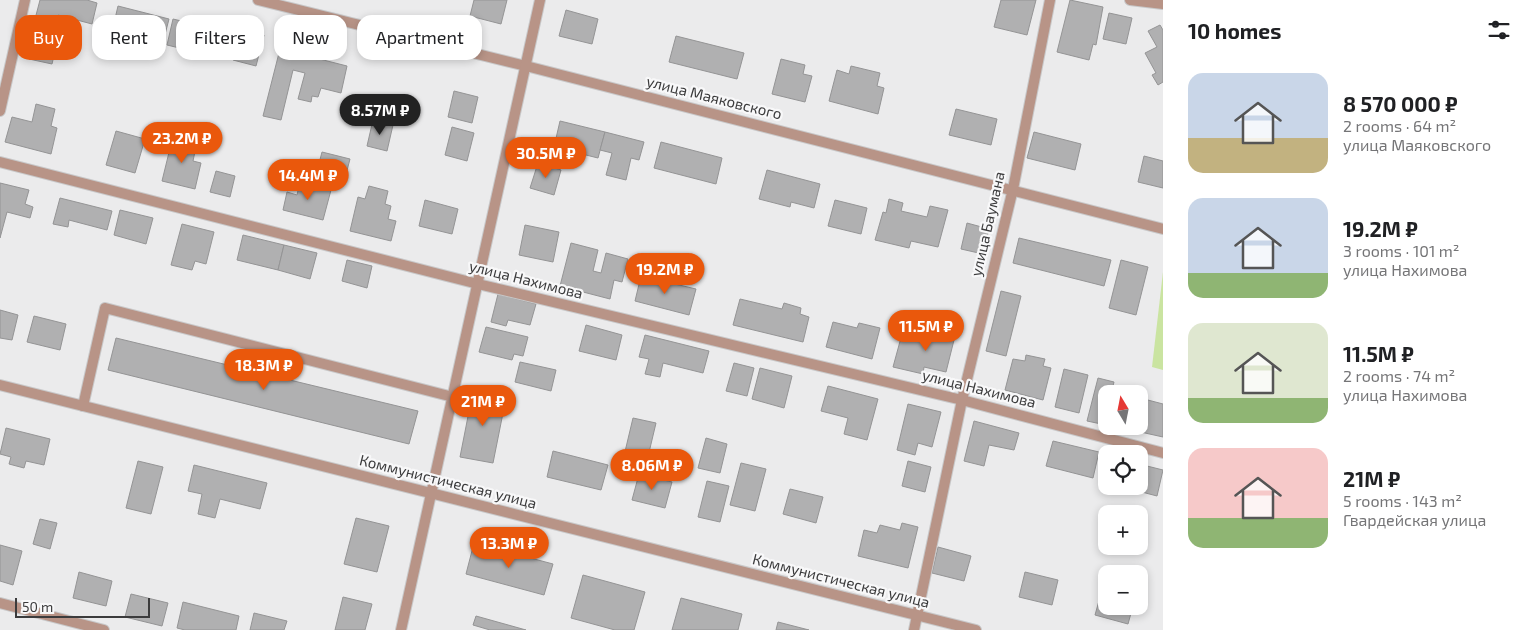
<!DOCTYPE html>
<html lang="en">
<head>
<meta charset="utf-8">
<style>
  body { margin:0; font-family:"Exo 2",sans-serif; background:#f2f2f2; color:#202124; height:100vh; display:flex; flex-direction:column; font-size:19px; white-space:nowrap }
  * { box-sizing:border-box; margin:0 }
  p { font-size:16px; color:#757577 }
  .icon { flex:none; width:28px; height:28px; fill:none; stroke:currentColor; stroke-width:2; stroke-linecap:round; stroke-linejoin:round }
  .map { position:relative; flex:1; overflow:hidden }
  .sheet { display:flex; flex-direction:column; background:#fff; width:375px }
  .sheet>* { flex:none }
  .top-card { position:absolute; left:15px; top:15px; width:475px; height:45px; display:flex; gap:10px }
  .needle { width:32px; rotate:350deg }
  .buttons { position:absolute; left:1098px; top:385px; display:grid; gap:10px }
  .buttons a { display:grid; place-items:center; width:50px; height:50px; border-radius:10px; background:#fff; box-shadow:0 2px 8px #0003; font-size:25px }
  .scale { position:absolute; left:15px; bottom:12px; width:135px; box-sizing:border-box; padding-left:5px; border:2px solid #3b3b3c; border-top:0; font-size:14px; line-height:18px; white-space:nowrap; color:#3b3b3c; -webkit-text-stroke:4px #f8f8f9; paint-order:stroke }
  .price { position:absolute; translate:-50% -42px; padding:0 11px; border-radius:18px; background:#ea580c; color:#fff; font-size:16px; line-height:32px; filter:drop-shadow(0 1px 2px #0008) }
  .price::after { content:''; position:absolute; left:50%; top:30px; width:15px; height:11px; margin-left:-8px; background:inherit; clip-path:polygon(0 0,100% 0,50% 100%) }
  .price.on { background:#222; color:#fff }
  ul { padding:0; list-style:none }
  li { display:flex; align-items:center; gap:15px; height:125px; padding:0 25px }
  li span { display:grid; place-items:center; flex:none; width:140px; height:100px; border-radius:15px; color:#555 }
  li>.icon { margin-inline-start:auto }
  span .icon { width:60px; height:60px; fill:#fffc; stroke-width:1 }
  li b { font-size:21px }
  h2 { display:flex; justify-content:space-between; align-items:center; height:60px; padding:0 25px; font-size:21px }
  .chip { padding:0 18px; border-radius:15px; background:#fff; box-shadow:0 2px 8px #0003; font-size:18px; line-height:45px }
  .chip.on { background:#ea580c; color:#fff }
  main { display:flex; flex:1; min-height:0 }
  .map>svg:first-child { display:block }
</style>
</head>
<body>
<main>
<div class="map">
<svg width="1163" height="630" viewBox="0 0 1163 630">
  <rect width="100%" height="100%" fill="#ebebec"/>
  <path fill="#cae4a1" d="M1163 272V370L1152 367Z"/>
  <g fill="#b0b0b1" stroke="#949495">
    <path d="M40 0H87L97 3 92 24 58 15 54 28 34 23Z"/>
    <path d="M474 0H507L501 24 470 16Z"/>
    <path d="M1001 0H1036L1027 35 994 27Z"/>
    <path d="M1070 0 1103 7 1096 45 1093 44 1089 60 1057 52Z"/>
    <path d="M118 6 169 19 162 46 142 41 144 30 114 23Z"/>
    <path d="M566 10 598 19 592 44 559 36Z"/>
    <path d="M1109 13 1132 18 1126 44 1103 39Z"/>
    <path d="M173 19 223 31 219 47 202 43 200 53 167 45Z"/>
    <path d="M1160 25 1163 30V82L1158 85 1152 75 1156 73 1145 53 1157 47 1148 31Z"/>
    <path d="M241 29 264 35 256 66 233 60Z"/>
    <path d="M676 36 744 53 737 79 669 62Z"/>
    <path d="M35 37 57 43 52 64 29 59Z"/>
    <path d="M280 49 347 66 341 93 321 88 318 97 312 96 311 102 298 99 305 73 293 70 281 120 263 116Z"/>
    <path d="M781 59 805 65 803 74 812 76 805 102 772 94Z"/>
    <path d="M851 66 880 73 877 86 884 88 878 114 829 101 837 70 849 74Z"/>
    <path d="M454 91 478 97 472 123 448 117Z"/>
    <path d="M36 104 55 109 51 126 57 128 51 154 5 142 12 117 32 122Z"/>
    <path d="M956 109 997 119 991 145 949 135Z"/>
    <path d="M373 120 393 125 387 151 367 146Z"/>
    <path d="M560 121 605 132 598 158 554 147Z"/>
    <path d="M452 127 474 133 467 161 445 155Z"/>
    <path d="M116 131 145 139 135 173 106 165Z"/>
    <path d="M605 132 644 142 639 160 631 158 626 180 606 175 612 153 600 150Z"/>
    <path d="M1034 132 1081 144 1075 170 1027 158Z"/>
    <path d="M173 136 197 142 193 161 201 163 195 189 162 181Z"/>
    <path d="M661 142 722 158 716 184 654 168Z"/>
    <path d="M322 152 350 159 345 178 317 171Z"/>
    <path d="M1144 156 1163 161V188L1138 182Z"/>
    <path d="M538 163 561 170 554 195 530 188Z"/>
    <path d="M767 170 820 184 814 208 791 202 790 207 759 199Z"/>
    <path d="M216 171 235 176 230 197 210 192Z"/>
    <path d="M300 182 331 190 323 220 283 210 287 192 297 195Z"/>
    <path d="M0 183 29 190 25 204 33 207 30 218 7 212 0 238Z"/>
    <path d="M369 186 388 191 385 204 391 206 388 219 396 221 391 241 350 231 358 197 365 199Z"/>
    <path d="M60 198 112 211 107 230 69 220 68 227 53 224Z"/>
    <path d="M889 199 903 203 901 211 927 217 930 206 948 210 938 247 911 241 909 248 875 240 883 212 886 213Z"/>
    <path d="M425 200 458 209 452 234 419 226Z"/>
    <path d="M835 200 867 208 861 234 828 226Z"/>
    <path d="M120 210 153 218 146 244 114 235Z"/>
    <path d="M967 223 989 229 983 254 961 249Z"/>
    <path d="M182 224 214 232 206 264 195 261 192 270 171 265Z"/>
    <path d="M525 225 559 232 553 262 519 255Z"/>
    <path d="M243 235 284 245 278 270 237 260Z"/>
    <path d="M1019 238 1111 260 1104 286 1013 263Z"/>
    <path d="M571 243 598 250 593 271 601 273 606 253 628 259 622 282 614 280 610 299 560 286Z"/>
    <path d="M284 245 317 253 310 279 278 270Z"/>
    <path d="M347 260 372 266 367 288 342 281Z"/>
    <path d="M1121 260 1148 267 1136 315 1109 308Z"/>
    <path d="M641 276 696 289 689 315 635 301Z"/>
    <path d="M1001 291 1021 296 1006 356 986 351Z"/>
    <path d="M498 294 536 304 530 325 508 320 506 326 491 322Z"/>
    <path d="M740 299 782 309 784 303 801 308 800 314 809 317 803 342 733 325Z"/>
    <path d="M0 310 18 315 12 340 0 338Z"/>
    <path d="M34 316 66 324 60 350 27 342Z"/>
    <path d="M833 322 857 328 859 323 880 328 872 359 826 347Z"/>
    <path d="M586 325 622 335 616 360 579 351Z"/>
    <path d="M933 326 956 332 946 372 924 367 923 374 893 367 902 334 929 341Z"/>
    <path d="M486 327 528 337 523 356 514 354 512 360 479 352Z"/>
    <path d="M645 335 709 351 703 373 663 363 660 377 645 374 649 359 639 357Z"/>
    <path d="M116 338 418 411 409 444 108 370Z"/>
    <path d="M1026 355 1045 359 1043 366 1051 368 1043 400 1005 390 1013 359 1025 361Z"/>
    <path d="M520 362 556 370 551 391 515 382Z"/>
    <path d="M734 363 754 368 747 396 726 391Z"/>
    <path d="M760 368 792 376 784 408 752 399Z"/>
    <path d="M1064 369 1088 375 1079 413 1055 407Z"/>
    <path d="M1098 378 1114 382 1111 394H1106V425L1087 421Z"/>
    <path d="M828 386 878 399 867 440 844 434 848 418 821 411Z"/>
    <path d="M473 391 506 398 493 463 460 457Z"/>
    <path d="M1144 399 1163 404V437L1136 431Z"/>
    <path d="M908 404 941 412 932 447 918 443 915 455 897 450Z"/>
    <path d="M633 418 656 423 646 465 623 460Z"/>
    <path d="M974 421 1019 433 1014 450 989 445 984 466 964 461Z"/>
    <path d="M6 428 50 439 44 465 26 461 24 468 9 464 11 457 0 454Z"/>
    <path d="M706 438 727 444 720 473 698 468Z"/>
    <path d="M1053 441 1099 452 1093 478 1046 466Z"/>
    <path d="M553 451 608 465 601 490 547 477Z"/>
    <path d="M138 461 163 467 151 514 126 508Z"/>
    <path d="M908 461 931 467 925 492 902 486Z"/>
    <path d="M741 463 766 469 755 511 730 505Z"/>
    <path d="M1139 464 1163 470 1157 496 1119 486H1139Z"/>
    <path d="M194 465 267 483 260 509 220 499 215 518 198 514 202 494 188 491Z"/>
    <path d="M639 474 672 482 665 508 632 500Z"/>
    <path d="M707 481 729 486 720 522 698 517Z"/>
    <path d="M790 489 823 497 816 523 783 514Z"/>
    <path d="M356 518 389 526 377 572 344 564Z"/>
    <path d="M40 519 57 523 50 549 33 544Z"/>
    <path d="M902 523 918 527 908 568 858 556 864 530 877 533 880 525 900 530Z"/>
    <path d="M474 543 553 564 544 595 466 574Z"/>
    <path d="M0 545 22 551 13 585 0 581Z"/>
    <path d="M938 547 971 556 964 581 932 573Z"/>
    <path d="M79 572 112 581 106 606 73 598Z"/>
    <path d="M1025 572 1058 580 1052 605 1019 597Z"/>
    <path d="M583 575 645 592 634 630H615L571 618Z"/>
    <path d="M1102 590 1106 591V606H1133L1128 624 1095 615Z"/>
    <path d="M131 594 168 603 162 626 125 617Z"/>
    <path d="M343 597 372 604 365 630H335Z"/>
    <path d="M681 598 742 614 738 630H672Z"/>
    <path d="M183 602 239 616 236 630H185L177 628Z"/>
    <path d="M254 613 287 621 284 630H250Z"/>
    <path d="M476 616 526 630H490L473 625Z"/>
    <path d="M778 622 809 630H776Z"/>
  </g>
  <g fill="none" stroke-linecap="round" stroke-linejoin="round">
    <g stroke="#c8c8c9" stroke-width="12">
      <path id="service" d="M83 406 105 308 453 397"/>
    </g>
    <g stroke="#c8c8c9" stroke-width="12">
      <g id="minor">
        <path d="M258 0 526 66 1163 229"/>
        <path d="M1130 0 1163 4"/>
        <path d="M0 111 25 0"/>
        <path d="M0 162 478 284 962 400 1163 453"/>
        <path d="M0 603 104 630"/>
        <path d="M401 630 540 0"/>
        <path d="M914 630 962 400 1013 189 1050 0"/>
      </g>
    </g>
    <g stroke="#c8c8c9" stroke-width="12">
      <path id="tertiary" d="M0 385 976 630"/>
    </g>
    <use href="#service" stroke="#b89487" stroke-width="10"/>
    <use href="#minor" stroke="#b89487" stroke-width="10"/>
    <use href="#tertiary" stroke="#b89487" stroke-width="10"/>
  </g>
  <g text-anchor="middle" stroke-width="4.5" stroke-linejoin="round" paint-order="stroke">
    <g font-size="15" fill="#3b3b3c" stroke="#f8f8f9">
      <text transform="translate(714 98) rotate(14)" y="5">улица Маяковского</text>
      <text transform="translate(988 224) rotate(-77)" y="5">улица Баумана</text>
      <text transform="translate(526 280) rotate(14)" y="5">улица Нахимова</text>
      <text transform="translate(979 389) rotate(14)" y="5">улица Нахимова</text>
      <text transform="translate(448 482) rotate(14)" y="5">Коммунистическая улица</text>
      <text transform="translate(841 581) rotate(14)" y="5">Коммунистическая улица</text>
    </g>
  </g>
</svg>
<div class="buttons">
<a><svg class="needle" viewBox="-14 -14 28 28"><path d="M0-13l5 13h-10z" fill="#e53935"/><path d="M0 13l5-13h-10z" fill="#757577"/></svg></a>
<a><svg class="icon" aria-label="locate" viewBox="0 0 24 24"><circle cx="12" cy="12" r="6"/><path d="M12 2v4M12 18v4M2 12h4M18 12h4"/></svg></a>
<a>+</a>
<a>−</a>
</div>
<div class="scale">50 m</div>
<b class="price on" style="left:380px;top:136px">8.57M ₽</b>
<b class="price" style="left:182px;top:164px">23.2M ₽</b>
<b class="price" style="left:546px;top:179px">30.5M ₽</b>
<b class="price" style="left:308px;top:201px">14.4M ₽</b>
<b class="price" style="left:665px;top:295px">19.2M ₽</b>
<b class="price" style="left:926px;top:352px">11.5M ₽</b>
<b class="price" style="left:264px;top:391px">18.3M ₽</b>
<b class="price" style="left:483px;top:427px">21M ₽</b>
<b class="price" style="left:652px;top:491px">8.06M ₽</b>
<b class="price" style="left:509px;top:569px">13.3M ₽</b>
<div class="top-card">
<a class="chip on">Buy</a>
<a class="chip">Rent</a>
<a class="chip">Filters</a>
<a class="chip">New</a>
<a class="chip">Apartment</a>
</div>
</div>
<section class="sheet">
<h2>10 homes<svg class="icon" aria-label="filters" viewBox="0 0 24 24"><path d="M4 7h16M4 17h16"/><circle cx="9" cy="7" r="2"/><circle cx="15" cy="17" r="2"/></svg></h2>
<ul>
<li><span style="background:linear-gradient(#c9d6e8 65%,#c2b280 0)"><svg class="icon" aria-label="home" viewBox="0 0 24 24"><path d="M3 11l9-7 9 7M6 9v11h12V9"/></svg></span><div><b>8 570 000 ₽</b><p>2 rooms · 64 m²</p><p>улица Маяковского</p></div></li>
<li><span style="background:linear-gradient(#c9d6e8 75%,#8fb573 0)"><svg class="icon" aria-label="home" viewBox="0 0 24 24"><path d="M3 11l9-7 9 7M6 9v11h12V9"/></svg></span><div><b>19.2M ₽</b><p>3 rooms · 101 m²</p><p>улица Нахимова</p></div></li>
<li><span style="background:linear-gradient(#dfe7d0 75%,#8fb573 0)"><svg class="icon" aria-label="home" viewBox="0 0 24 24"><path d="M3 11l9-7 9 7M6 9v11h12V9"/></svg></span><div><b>11.5M ₽</b><p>2 rooms · 74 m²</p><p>улица Нахимова</p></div></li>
<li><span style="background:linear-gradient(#f6c9c9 70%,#8fb573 0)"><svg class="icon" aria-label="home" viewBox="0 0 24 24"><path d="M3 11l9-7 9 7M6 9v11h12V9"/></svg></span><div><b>21M ₽</b><p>5 rooms · 143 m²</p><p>Гвардейская улица</p></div></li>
</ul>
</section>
</main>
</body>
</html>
